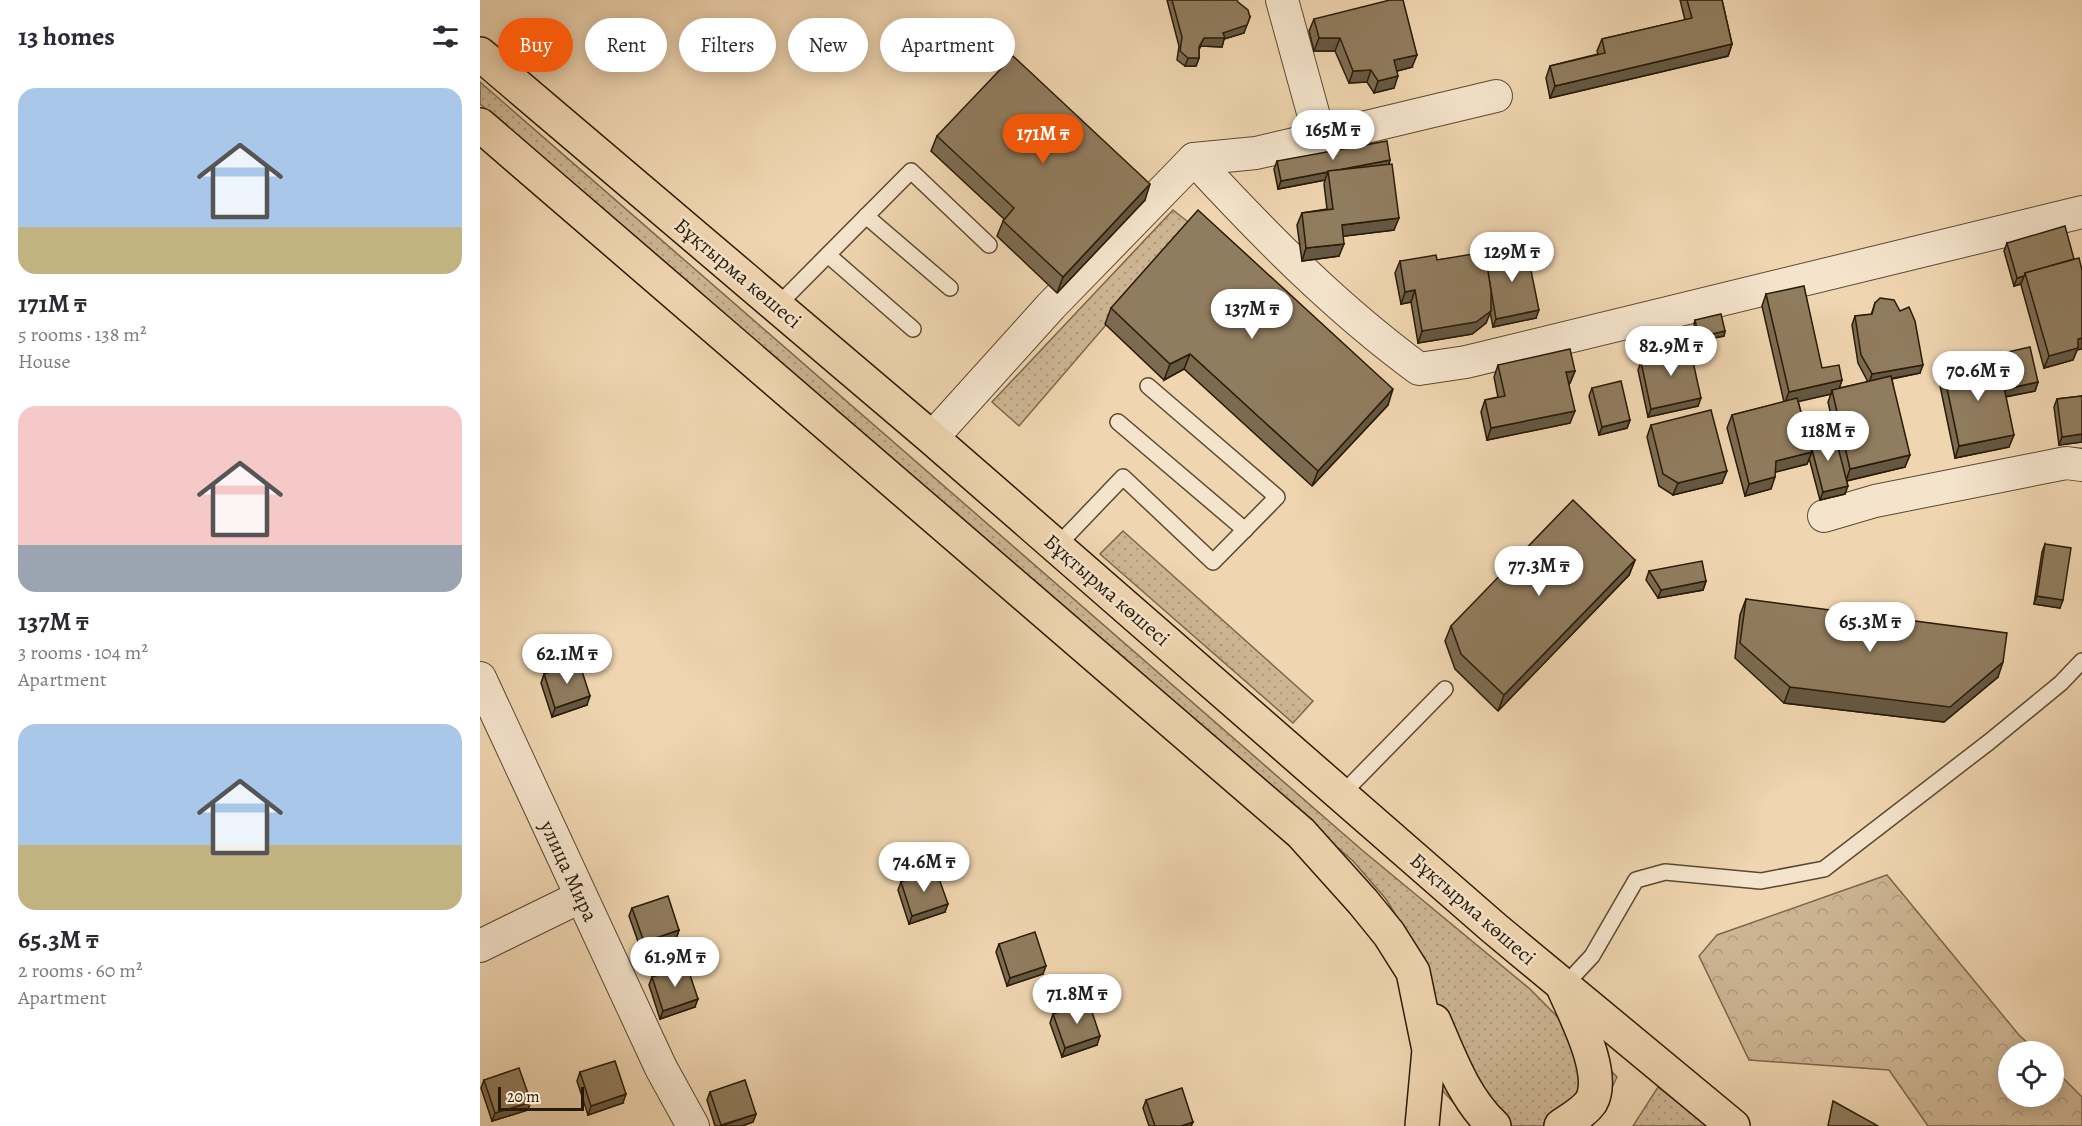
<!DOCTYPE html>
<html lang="en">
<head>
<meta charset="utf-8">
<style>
  body { margin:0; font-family:Alegreya,serif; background:#f7f7f7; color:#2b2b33; height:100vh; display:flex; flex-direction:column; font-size:22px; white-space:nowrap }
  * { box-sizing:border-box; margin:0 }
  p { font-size:20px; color:#7c7c81 }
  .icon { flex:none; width:33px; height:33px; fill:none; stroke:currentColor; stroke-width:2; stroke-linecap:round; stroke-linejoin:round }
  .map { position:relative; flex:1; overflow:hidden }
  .side { display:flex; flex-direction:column; background:#fff; width:480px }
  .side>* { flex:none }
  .top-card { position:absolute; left:18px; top:18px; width:570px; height:54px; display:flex; gap:12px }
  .buttons { position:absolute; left:1518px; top:1041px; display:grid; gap:12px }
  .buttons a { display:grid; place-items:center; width:66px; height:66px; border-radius:50%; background:#fff; box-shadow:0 3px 15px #0003; font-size:30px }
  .scale { position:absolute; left:18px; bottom:15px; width:86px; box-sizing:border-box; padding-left:6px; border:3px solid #291b06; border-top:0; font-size:16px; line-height:21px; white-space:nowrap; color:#291b06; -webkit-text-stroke:4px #f5e4cc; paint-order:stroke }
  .price { position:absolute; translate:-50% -51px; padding:0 14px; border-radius:21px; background:#fff; color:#222; font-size:20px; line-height:39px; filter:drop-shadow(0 2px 3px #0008) }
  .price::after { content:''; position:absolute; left:50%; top:36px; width:18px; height:14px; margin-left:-9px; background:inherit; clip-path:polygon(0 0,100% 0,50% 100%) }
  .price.current { background:#ea580c; color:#fff }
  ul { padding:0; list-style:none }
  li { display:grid; align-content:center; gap:12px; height:318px; padding:0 18px }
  li span { display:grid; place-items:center; height:186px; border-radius:18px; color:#555 }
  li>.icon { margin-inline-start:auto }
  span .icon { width:108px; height:108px; fill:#fffc; stroke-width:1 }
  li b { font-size:26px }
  h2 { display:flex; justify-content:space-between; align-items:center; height:72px; padding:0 18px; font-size:26px }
  .pill { padding:0 21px; border-radius:27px; background:#fff; box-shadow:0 3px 15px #0003; font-size:21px; line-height:54px }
  .pill.current { background:#ea580c; color:#fff }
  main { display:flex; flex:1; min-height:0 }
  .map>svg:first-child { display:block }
</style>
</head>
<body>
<main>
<section class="side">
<h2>13 homes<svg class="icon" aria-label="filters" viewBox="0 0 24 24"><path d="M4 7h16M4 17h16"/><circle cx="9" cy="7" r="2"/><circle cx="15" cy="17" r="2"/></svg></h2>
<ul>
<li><span style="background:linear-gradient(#a9c7e8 75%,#c2b280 0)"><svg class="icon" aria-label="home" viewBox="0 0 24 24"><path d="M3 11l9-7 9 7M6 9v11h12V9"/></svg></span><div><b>171M ₸</b><p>5 rooms · 138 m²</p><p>House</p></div></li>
<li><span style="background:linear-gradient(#f6c9c9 75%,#9aa5b1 0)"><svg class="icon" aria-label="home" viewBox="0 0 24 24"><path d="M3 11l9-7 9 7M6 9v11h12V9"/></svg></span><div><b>137M ₸</b><p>3 rooms · 104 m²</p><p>Apartment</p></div></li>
<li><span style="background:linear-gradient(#a9c7e8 65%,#c2b280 0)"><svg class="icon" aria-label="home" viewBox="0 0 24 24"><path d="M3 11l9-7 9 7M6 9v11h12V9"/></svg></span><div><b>65.3M ₸</b><p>2 rooms · 60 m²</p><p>Apartment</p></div></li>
</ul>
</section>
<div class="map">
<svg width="1602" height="1126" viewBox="0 0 1602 1126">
  <defs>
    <pattern id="grass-dots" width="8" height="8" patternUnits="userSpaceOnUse" patternTransform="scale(1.5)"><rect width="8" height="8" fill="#cdb593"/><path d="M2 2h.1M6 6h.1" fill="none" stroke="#b09b7d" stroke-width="1.8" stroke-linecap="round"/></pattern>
    <pattern id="forest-crowns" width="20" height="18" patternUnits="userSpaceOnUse" patternTransform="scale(1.5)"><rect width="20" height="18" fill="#cdb593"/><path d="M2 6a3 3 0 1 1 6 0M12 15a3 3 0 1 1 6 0" fill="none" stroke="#b09b7d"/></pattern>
  </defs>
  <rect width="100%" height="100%" fill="#efd5b0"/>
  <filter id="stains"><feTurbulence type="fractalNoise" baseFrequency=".00333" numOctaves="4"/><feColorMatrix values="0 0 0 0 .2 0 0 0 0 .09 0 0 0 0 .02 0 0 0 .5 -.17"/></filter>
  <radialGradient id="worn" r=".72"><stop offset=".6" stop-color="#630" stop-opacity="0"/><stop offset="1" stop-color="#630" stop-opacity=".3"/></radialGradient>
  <g fill="url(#grass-dots)" stroke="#7b684c" stroke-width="1.5">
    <path d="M0 82 882 850 1050 989 1137 1077 1121 1111 1081 1126H1017L986 1116 960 1088 930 938 906 899 873 861 0 104Z"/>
    <path d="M693 210 712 225 539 426 512 402Z"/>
    <path d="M643 531 833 701 813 723 620 554Z"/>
    <path d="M1178 1087 1228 1126H1153Z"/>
  </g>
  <path fill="url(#forest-crowns)" stroke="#7b684c" stroke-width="1.5" d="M1407 875 1539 1035 1556 1051 1528 1052V1096H1574V1069L1602 1097V1126H1448L1409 1070 1269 1060 1219 956 1237 935Z"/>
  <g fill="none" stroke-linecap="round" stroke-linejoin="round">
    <g stroke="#5a4a30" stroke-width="18">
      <g id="lane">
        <path d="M386 216 470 288"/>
        <path d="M348 255 433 329"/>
        <path d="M297 306 431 171 509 245"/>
        <path d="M638 422 765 530"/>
        <path d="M577 546 643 477 733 562 797 497 668 386"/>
        <path d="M861 795 965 689"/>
        <path d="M1083 987 1112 956 1156 880 1185 872 1281 881 1344 869 1509 742 1581 683 1602 661"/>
      </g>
    </g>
    <g stroke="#5a4a30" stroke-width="34">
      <g id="street">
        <path d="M840 138 1016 96"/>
        <path d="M714 159C784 235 856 308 939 369L986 362 1602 212"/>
        <path d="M452 438 571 306 714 159 776 153 840 138 802 0"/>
        <path d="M1344 516 1395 501 1586 463 1602 465"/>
        <path d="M0 678 181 1068 213 1126"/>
        <path d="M0 946 100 897"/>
      </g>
    </g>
    <g stroke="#291b06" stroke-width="36">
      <g id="primary">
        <path d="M0 54 452 438 1014 928 1253 1126"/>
        <path d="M0 125 821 833 883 902 909 934 933 972 949 1050 942 1126"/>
        <path d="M954 1021C970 1058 984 1098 1014 1126"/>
        <path d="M1081 1126C1091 1119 1104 1112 1111 1102 1127 1074 1095 1015 1084 989"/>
      </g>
    </g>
    <use href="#lane" stroke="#f5e4cc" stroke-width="15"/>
    <use href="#street" stroke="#f5e4cc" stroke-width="32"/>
    <use href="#primary" stroke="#efd5b0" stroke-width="33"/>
  </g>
  <g fill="#7c6b51" stroke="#291b06" stroke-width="1.5" fill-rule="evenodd">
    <path d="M687 0H757L764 33 744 39 742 47 721 46 719 49V58L716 66H705L697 60 699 46Z"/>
    <path d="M1200 0H1242L1252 44 1248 56 1070 98 1066 78 1070 66 1118 54 1117 51 1122 39 1205 20Z"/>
    <path d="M834 19 932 67 917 71 914 88 894 93 887 82 869 83 855 51H834L829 31Z"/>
    <path d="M457 136 665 200 577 293 517 236 524 219 451 151Z"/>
    <path d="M910 160 909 164 914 230 863 236 859 256 822 261 817 225 822 213 847 209 844 184 845 180 798 189 794 169 797 161Z"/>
    <path d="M1527 243 1597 350 1593 360 1564 368 1541 285V284L1534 286 1524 251Z"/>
    <path d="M1005 254 1056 318 1013 327 1010 312 1006 323 992 334 938 343 931 302 921 304 915 273 920 261 957 260Z"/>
    <path d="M1286 294 1342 368 1362 380 1359 388 1388 382 1378 363 1372 325 1375 316 1391 315 1395 303 1440 373 1412 379 1425 467 1367 481 1365 494 1340 500 1329 458 1327 464 1295 472 1291 489 1265 496 1247 428 1252 415 1304 402 1282 306ZM1351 394 1348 402 1359 450 1329 438 1328 440 1318 401Z"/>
    <path d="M631 308 908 405 832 486 704 369 684 380 625 324Z"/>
    <path d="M1215 320 1245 331 1244 336 1218 341 1214 324Z"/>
    <path d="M1174 347 1218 406 1168 417 1158 370 1161 362 1172 359 1171 355Z"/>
    <path d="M1519 354 1558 382 1555 391 1526 397 1529 447 1475 458 1459 381 1463 369 1517 358Z"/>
    <path d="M1018 365 1095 371 1090 383H1089L1090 423 1007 440 1001 412 1005 400 1018 397 1014 377Z"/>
    <path d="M1112 388 1150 420 1147 428 1119 435 1109 396Z"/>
    <path d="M1602 396V442L1579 445 1574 407 1577 399Z"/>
    <path d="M1171 425 1242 483 1193 495 1179 486 1167 437Z"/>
    <path d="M1565 544 1580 608 1554 604 1562 552Z"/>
    <path d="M1155 560 1149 575 1018 711 975 669 965 641 971 626Z"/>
    <path d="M1169 571 1226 581 1223 590 1178 598 1166 580Z"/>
    <path d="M1266 599 1518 677 1464 722 1304 703 1255 658 1260 615Z"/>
    <path d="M64 674 107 705 72 717 61 683Z"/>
    <path d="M421 882 465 912 429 924 418 890Z"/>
    <path d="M152 908 199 930 196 939 161 950 149 916Z"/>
    <path d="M519 944 563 974 527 986 516 952Z"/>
    <path d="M172 977 215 1007 180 1019 169 985Z"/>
    <path d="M573 1014 617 1045 582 1057 570 1023Z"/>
    <path d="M100 1072 143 1103 108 1115 97 1081Z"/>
    <path d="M4 1080 48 1110 12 1121 1 1088Z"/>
    <path d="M230 1092 276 1114 273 1122 262 1126H235L227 1100Z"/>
    <path d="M666 1100 713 1122 711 1126H669L663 1108Z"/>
  </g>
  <g fill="#655742" stroke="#291b06" stroke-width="1.5">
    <path d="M770 17 764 33 744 39 742 47 721 46 716 55 724 38 743 33Z"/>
    <path d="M839 38H860L855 51H834Z"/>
    <path d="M1252 44 1248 56 1070 98 1075 86Z"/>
    <path d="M937 55 932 67 910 73 914 60Z"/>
    <path d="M708 58H719L716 66H705Z"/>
    <path d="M891 70 887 82 869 83 873 71Z"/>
    <path d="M918 76 914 88 894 93 898 81Z"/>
    <path d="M910 160 907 169 848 172Z"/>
    <path d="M848 172 845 180 798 189 801 181Z"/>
    <path d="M670 184 665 200 577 293 583 277Z"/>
    <path d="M919 218 914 230 857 237 862 225Z"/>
    <path d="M864 244 859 256 822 261 826 248Z"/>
    <path d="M1544 276 1541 284 1534 286 1537 278Z"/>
    <path d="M935 290 931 302 921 304 925 292Z"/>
    <path d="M1059 310 1056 318 1013 327 1016 319Z"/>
    <path d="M1011 311 1006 323 992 334 938 343 942 331Z"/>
    <path d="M1245 331 1244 336 1218 341 1219 337Z"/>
    <path d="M1602 338V349L1597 350 1593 360 1564 368 1569 356 1598 339Z"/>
    <path d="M710 354 704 369 684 380 690 364Z"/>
    <path d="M1443 365 1440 373 1389 383 1392 374Z"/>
    <path d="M1095 371 1090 383 1082 384 1086 372Z"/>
    <path d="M1362 380 1358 392 1352 390 1351 394 1304 405 1309 392Z"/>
    <path d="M1558 382 1555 391 1523 397 1526 389Z"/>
    <path d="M913 389 908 405 832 486 838 471Z"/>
    <path d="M1221 398 1218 406 1168 417 1171 409Z"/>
    <path d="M1095 411 1090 423 1007 440 1011 428Z"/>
    <path d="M1150 420 1147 428 1119 435 1122 427Z"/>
    <path d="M1602 434V442L1579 445 1582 437Z"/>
    <path d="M1534 435 1529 447 1475 458 1479 446Z"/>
    <path d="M1332 452 1327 464 1292 473 1296 461Z"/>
    <path d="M1430 455 1425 467 1366 481 1370 469Z"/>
    <path d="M1247 471 1242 483 1193 495 1198 483Z"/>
    <path d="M1295 477 1291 489 1265 496 1269 484Z"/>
    <path d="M1368 486 1365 494 1340 500 1343 492Z"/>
    <path d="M1155 560 1149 575 1018 711 1024 695Z"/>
    <path d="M1226 581 1223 590 1178 598 1181 590Z"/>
    <path d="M1557 596 1583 600 1580 608 1554 604Z"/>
    <path d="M1523 662 1518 677 1464 722 1304 703 1310 687Z"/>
    <path d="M110 696 107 705 72 717 75 708Z"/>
    <path d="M468 904 465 912 429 924 432 916Z"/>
    <path d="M199 930 196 939 161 950 164 942Z"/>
    <path d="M566 966 563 974 527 986 530 978Z"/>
    <path d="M218 999 215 1007 180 1019 183 1011Z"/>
    <path d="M620 1036 617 1045 582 1057 585 1048Z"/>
    <path d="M146 1094 143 1103 108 1115 111 1106Z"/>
    <path d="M51 1102 48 1110 12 1121 15 1113Z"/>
    <path d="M276 1114 273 1122 262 1126H241Z"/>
    <path d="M713 1122 711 1126H701Z"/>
  </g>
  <g fill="#907c5e" stroke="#291b06" stroke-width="1.5">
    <path d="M692 0H757L758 2 768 10 770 17 767 25 743 33 745 38H724L719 47V58H708L700 51 702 37Z"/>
    <path d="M910 0H923L937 55 914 60 918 76 898 81 891 70 873 71 860 38H839L834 19Z"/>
    <path d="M1207 0H1242L1252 44 1075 86 1070 66 1125 53 1122 39 1212 18Z"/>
    <path d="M533 56 670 184 583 277 523 221 534 208 457 136Z"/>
    <path d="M907 141 910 160 801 181 797 161Z"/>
    <path d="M912 164 919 218 862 225 864 244 826 248 822 213 853 209 848 171Z"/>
    <path d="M718 210 913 389 838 471 710 354 690 364 631 308Z"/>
    <path d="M1585 226 1594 259 1545 273 1544 276 1537 278 1527 243Z"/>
    <path d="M1046 246 1059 310 1016 319 1005 254Z"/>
    <path d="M1005 252 1011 291V311L996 322 942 331 935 290 925 292 920 261 956 255 957 260Z"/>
    <path d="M1599 258 1602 270V338L1598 339V348L1569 356 1545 273Z"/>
    <path d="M1324 286 1342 368 1359 365 1362 380 1309 392 1286 294Z"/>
    <path d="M1400 298 1414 300 1420 311 1429 307 1435 321 1443 365 1392 374 1381 355 1375 316 1392 314 1395 303Z"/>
    <path d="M1241 314 1245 331 1219 337 1215 320Z"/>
    <path d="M1185 344 1210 348 1221 398 1171 409 1161 362 1176 359 1174 347Z"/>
    <path d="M1550 347 1558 382 1526 389 1519 354Z"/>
    <path d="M1090 349 1095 371 1086 372 1095 411 1011 428 1005 400 1025 396 1018 365Z"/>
    <path d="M1518 358 1534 435 1479 446 1463 369Z"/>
    <path d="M1411 376 1430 455 1370 469 1352 390Z"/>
    <path d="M1141 381 1150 420 1122 427 1112 388Z"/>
    <path d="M1602 396V434L1582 437 1577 399Z"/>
    <path d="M1317 398 1332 452 1296 461 1295 477 1269 484 1252 415Z"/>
    <path d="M1231 410 1247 471 1198 483 1183 474 1171 425Z"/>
    <path d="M1354 432 1368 486 1343 492 1329 438Z"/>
    <path d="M1093 500 1155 560 1024 695 981 654 971 626Z"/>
    <path d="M1565 544 1591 548 1583 600 1557 596Z"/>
    <path d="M1222 561 1226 581 1181 590 1169 571Z"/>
    <path d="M1266 599 1527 633 1523 662 1470 707 1310 687 1260 643Z"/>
    <path d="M99 662 110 696 75 708 64 674Z"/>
    <path d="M456 870 468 904 432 916 421 882Z"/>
    <path d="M188 896 199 930 164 942 152 908Z"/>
    <path d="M555 932 566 966 530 978 519 944Z"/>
    <path d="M207 966 218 999 183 1011 172 977Z"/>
    <path d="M609 1003 620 1036 585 1048 573 1014Z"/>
    <path d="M135 1061 146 1094 111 1106 100 1072Z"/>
    <path d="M39 1068 51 1102 15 1113 4 1080Z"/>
    <path d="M265 1080 276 1114 241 1125 230 1092Z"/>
    <path d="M702 1088 713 1122 701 1126H675L666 1100Z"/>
    <path d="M1353 1101 1398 1126H1348Z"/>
  </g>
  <g text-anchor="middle" stroke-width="5" stroke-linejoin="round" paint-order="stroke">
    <g font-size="21" fill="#291b06" stroke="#f5e4cc">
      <text transform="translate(258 273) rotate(40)" y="7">Бұқтырма көшесі</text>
      <text transform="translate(627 590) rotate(41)" y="7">Бұқтырма көшесі</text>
      <text transform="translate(89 871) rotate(65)" y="7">улица Мира</text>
      <text transform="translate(993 909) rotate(41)" y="7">Бұқтырма көшесі</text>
    </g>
  </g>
  <rect width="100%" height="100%" filter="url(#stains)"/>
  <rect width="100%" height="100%" fill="url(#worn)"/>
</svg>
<div class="buttons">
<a><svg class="icon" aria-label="locate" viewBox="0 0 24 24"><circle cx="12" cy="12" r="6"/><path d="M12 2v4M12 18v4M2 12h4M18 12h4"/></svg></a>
</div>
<div class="scale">20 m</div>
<b class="price" style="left:853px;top:161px">165M ₸</b>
<b class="price current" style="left:563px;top:165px">171M ₸</b>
<b class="price" style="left:1032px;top:283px">129M ₸</b>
<b class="price" style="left:772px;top:340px">137M ₸</b>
<b class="price" style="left:1191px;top:377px">82.9M ₸</b>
<b class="price" style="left:1498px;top:402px">70.6M ₸</b>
<b class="price" style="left:1348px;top:462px">118M ₸</b>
<b class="price" style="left:1059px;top:597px">77.3M ₸</b>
<b class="price" style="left:1390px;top:653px">65.3M ₸</b>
<b class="price" style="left:87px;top:685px">62.1M ₸</b>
<b class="price" style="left:444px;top:893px">74.6M ₸</b>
<b class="price" style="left:195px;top:988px">61.9M ₸</b>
<b class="price" style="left:597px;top:1025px">71.8M ₸</b>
<div class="top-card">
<a class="pill current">Buy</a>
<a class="pill">Rent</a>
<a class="pill">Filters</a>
<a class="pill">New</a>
<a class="pill">Apartment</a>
</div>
</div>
</main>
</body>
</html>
